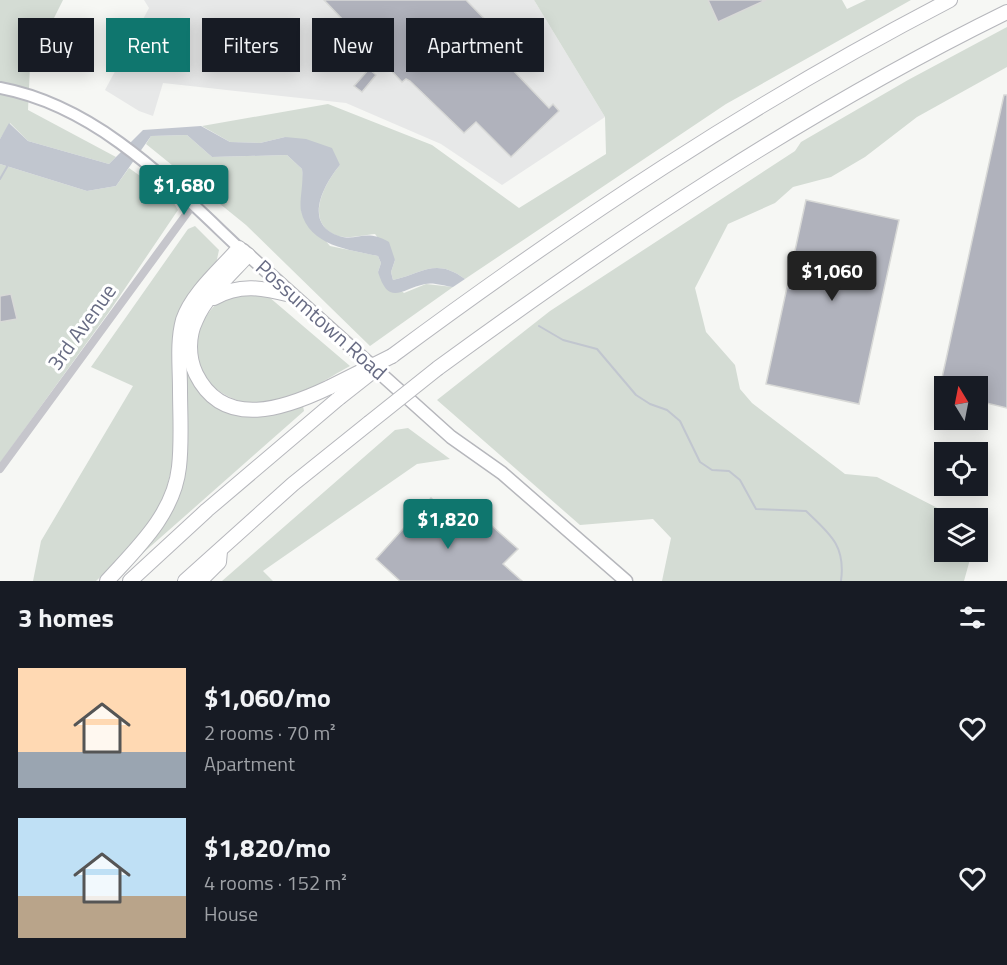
<!DOCTYPE html>
<html lang="en">
<head>
<meta charset="utf-8">
<style>
  body { margin:0; font-family:"Titillium Web",sans-serif; background:#242831; color:#f1f3f6; height:100vh; display:flex; flex-direction:column; font-size:22px; white-space:nowrap }
  * { box-sizing:border-box; margin:0 }
  p { font-size:20px; color:#9ea1a6 }
  .icon { flex:none; width:33px; height:33px; fill:none; stroke:currentColor; stroke-width:2; stroke-linecap:round; stroke-linejoin:round }
  .map { position:relative; height:581px; overflow:hidden }
  .panel { display:flex; flex-direction:column; background:#171b24; flex:1 }
  .panel>* { flex:none }
  .banner { position:absolute; left:18px; top:18px; width:600px; height:54px; display:flex; gap:12px }
  .needle { width:39px; rotate:350deg }
  .tools { position:absolute; left:934px; top:376px; display:grid; gap:12px }
  .tools a { display:grid; place-items:center; width:54px; height:54px; border-radius:0px; background:#171b24; box-shadow:0 3px 15px #0003; font-size:30px }
  .price { position:absolute; translate:-50% -51px; padding:0 14px; border-radius:6px; background:#0f766e; color:#fff; font-size:20px; line-height:39px; filter:drop-shadow(0 2px 3px #0008) }
  .price::after { content:''; position:absolute; left:50%; top:36px; width:18px; height:14px; margin-left:-9px; background:inherit; clip-path:polygon(0 0,100% 0,50% 100%) }
  .price.active { background:#222; color:#fff }
  ul { padding:0; list-style:none }
  li { display:flex; align-items:center; gap:18px; height:150px; padding:0 18px }
  li span { display:grid; place-items:center; flex:none; width:168px; height:120px; border-radius:0px; color:#555 }
  li>.icon { margin-inline-start:auto }
  span .icon { width:72px; height:72px; fill:#fffc; stroke-width:1 }
  li b { font-size:26px }
  h2 { display:flex; justify-content:space-between; align-items:center; height:72px; padding:0 18px; font-size:26px }
  .chip { padding:0 21px; border-radius:0px; background:#171b24; box-shadow:0 3px 15px #0003; font-size:21px; line-height:54px }
  .chip.active { background:#0f766e; color:#fff }
  .map>svg:first-child { display:block }
</style>
</head>
<body>
<div class="map">
<svg width="1007" height="581" viewBox="0 0 1007 581">
  <rect width="100%" height="100%" fill="#f6f7f4"/>
  <path fill="#e7e8e8" d="M144 0H534L605 117 502 185 441 144 346 103 163 83 153 116 139 111 105 90 149 8Z"/>
  <g fill="#d4dcd4">
    <path d="M0 0H63L30 66 28 110 116 157 109 164 28 141 10 123 0 139Z"/>
    <path d="M534 0H842L847 9 866 0H911L726 104 465 279C435 257 422 274 393 280L391 272 395 260 375 234C365 235 347 239 338 236 303 223 324 184 340 165L285 137 260 143 230 142 202 126 328 104 432 145 519 208 606 154 605 117Z"/>
    <path d="M1007 27V67L917 117 865 157 831 177 793 187 775 203 728 224 695 288 706 332 735 365 740 389 752 403 845 474 877 477 959 519H945V552H972L964 581H662L671 538 653 519 580 525 437 400 550 311 795 151 801 142 908 80Z"/>
    <path d="M187 135 212 157 287 155 302 169 304 185 301 211 330 246 378 256 381 263 378 272 404 293 426 284 453 287 370 346 246 225 146 144 151 136Z"/>
    <path d="M0 164 87 191 116 186 129 168 171 198 178 210 109 312 0 463Z"/>
    <path d="M195 226 219 250 216 264 182 309 174 457 164 500 128 551 96 581H33L41 541 133 386 91 367 188 229Z"/>
    <path d="M249 294 269 297 350 366C329 377 295 401 272 404 224 410 174 368 204 320 210 310 216 302 226 297 232 294 242 295 249 294Z"/>
    <path d="M187 366 207 396 282 412 303 406 304 411 126 568 170 510 184 367Z"/>
    <path d="M408 428 450 459 417 464 263 571 273 581H222L395 430Z"/>
  </g>
  <path fill="#c1c6cf" d="M9 123 28 141 109 164 143 130 201 126 230 142 260 143 285 137 306 139 332 148 340 165C324 184 302 224 339 236 357 242 365 228 389 242L395 260 391 272 393 280C422 274 435 257 465 279L453 287C445 286 433 282 425 284 401 289 389 307 378 272L381 263 378 256C350 250 309 246 301 211 299 201 304 182 302 169L287 155 212 157 187 135 151 136 116 186 87 191 0 164V139Z"/>
  <g fill="none" stroke-linecap="round" stroke-linejoin="round">
    <g stroke="#c1c6cf" stroke-width="2">
      <path d="M0 179 8 165"/>
      <path d="M539 326 563 340 597 349 636 395 650 404 667 410 680 421 700 462 712 470 729 471 740 480 756 509 806 511C829 533 846 545 841 581"/>
    </g>
  </g>
  <g fill="#b0b2bc" stroke="#d8d9d7" stroke-width="1.5">
    <path d="M324 0H466L502 37 491 47 549 108 553 104 559 111 511 157 476 122 464 133 410 81 406 79 402 82Z"/>
    <path d="M708 0H766L718 22Z"/>
    <path d="M369 69 376 75 362 92 354 86Z"/>
    <path d="M1004 95H1007V408L978 401V387H940Z"/>
    <path d="M806 200 899 220 859 404 766 384Z"/>
    <path d="M11 294 17 319 0 322V296Z"/>
    <path d="M431 498 470 533 483 518 518 549 503 564 522 581H400L376 559Z"/>
  </g>
  <g fill="none" stroke-linecap="round" stroke-linejoin="round">
    <g stroke="#b8b9c0" stroke-width="14">
      <path id="secondary" d="M0 88C97 106 170 183 239 248"/>
    </g>
    <g stroke="#b6b7bc" stroke-width="15">
      <path id="trunk" d="M243 250 451 437 502 473 626 581"/>
    </g>
    <g stroke="#b6b7bc" stroke-width="16">
      <g id="motorway">
        <path d="M248 255C231 274 206 296 196 320 188 336 188 357 196 374 224 431 286 408 330 387"/>
        <path d="M214 298C240 283 263 288 291 295"/>
        <path d="M392 356C570 224 753 102 950 0"/>
        <path d="M438 368C619 236 805 111 1007 12"/>
        <path d="M107 581C137 548 174 514 179 467 182 441 180 414 180 389 180 366 177 342 183 320 192 293 221 269 239 248"/>
        <path d="M130 581 207 510 339 398"/>
        <path d="M185 581 293 484 369 423"/>
        <path d="M200 581 219 562 220 551"/>
      </g>
    </g>
    <path stroke="#c6c6cc" stroke-width="8" d="M0 469 193 205"/>
    <use href="#secondary" stroke="#fff" stroke-width="10"/>
    <use href="#trunk" stroke="#fff" stroke-width="12"/>
    <use href="#motorway" stroke="#fff" stroke-width="14"/>
    <g stroke="#b6b7bc" stroke-width="16" stroke-linecap="butt">
      <g id="motorway-bridge">
        <path d="M330 387 392 356"/>
        <path d="M339 398 372 372"/>
        <path d="M369 423 438 368"/>
      </g>
    </g>
    <use href="#motorway-bridge" stroke="#fff" stroke-width="14"/>
  </g>
  <g text-anchor="middle" stroke-width="6" stroke-linejoin="round" paint-order="stroke">
    <g font-size="21" fill="#686c84" stroke="#fff">
      <text transform="translate(321 320) rotate(42)" y="7">Possumtown Road</text>
      <text transform="translate(82 327) rotate(-54)" y="7">3rd Avenue</text>
    </g>
  </g>
</svg>
<div class="tools">
<a><svg class="needle" viewBox="-14 -14 28 28"><path d="M0-13l5 13h-10z" fill="#e53935"/><path d="M0 13l5-13h-10z" fill="#9ea1a6"/></svg></a>
<a><svg class="icon" aria-label="locate" viewBox="0 0 24 24"><circle cx="12" cy="12" r="6"/><path d="M12 2v4M12 18v4M2 12h4M18 12h4"/></svg></a>
<a><svg class="icon" aria-label="layers" viewBox="0 0 24 24"><path d="M12 4l9 5-9 5-9-5zM3 14l9 5 9-5"/></svg></a>
</div>
<b class="price" style="left:184px;top:216px">$1,680</b>
<b class="price active" style="left:832px;top:302px">$1,060</b>
<b class="price" style="left:448px;top:550px">$1,820</b>
<div class="banner">
<a class="chip">Buy</a>
<a class="chip active">Rent</a>
<a class="chip">Filters</a>
<a class="chip">New</a>
<a class="chip">Apartment</a>
</div>
</div>
<section class="panel">
<h2>3 homes<svg class="icon" aria-label="filters" viewBox="0 0 24 24"><path d="M4 7h16M4 17h16"/><circle cx="9" cy="7" r="2"/><circle cx="15" cy="17" r="2"/></svg></h2>
<ul>
<li><span style="background:linear-gradient(#ffd9b3 70%,#9aa5b1 0)"><svg class="icon" aria-label="home" viewBox="0 0 24 24"><path d="M3 11l9-7 9 7M6 9v11h12V9"/></svg></span><div><b>$1,060/mo</b><p>2 rooms · 70 m²</p><p>Apartment</p></div><svg class="icon" aria-label="heart" viewBox="0 0 24 24"><path d="M12 20l-8-8c-3-5 5-10 8-4 3-6 11-1 8 4z"/></svg></li>
<li><span style="background:linear-gradient(#bfe0f5 65%,#b9a48a 0)"><svg class="icon" aria-label="home" viewBox="0 0 24 24"><path d="M3 11l9-7 9 7M6 9v11h12V9"/></svg></span><div><b>$1,820/mo</b><p>4 rooms · 152 m²</p><p>House</p></div><svg class="icon" aria-label="heart" viewBox="0 0 24 24"><path d="M12 20l-8-8c-3-5 5-10 8-4 3-6 11-1 8 4z"/></svg></li>
</ul>
</section>
</body>
</html>
